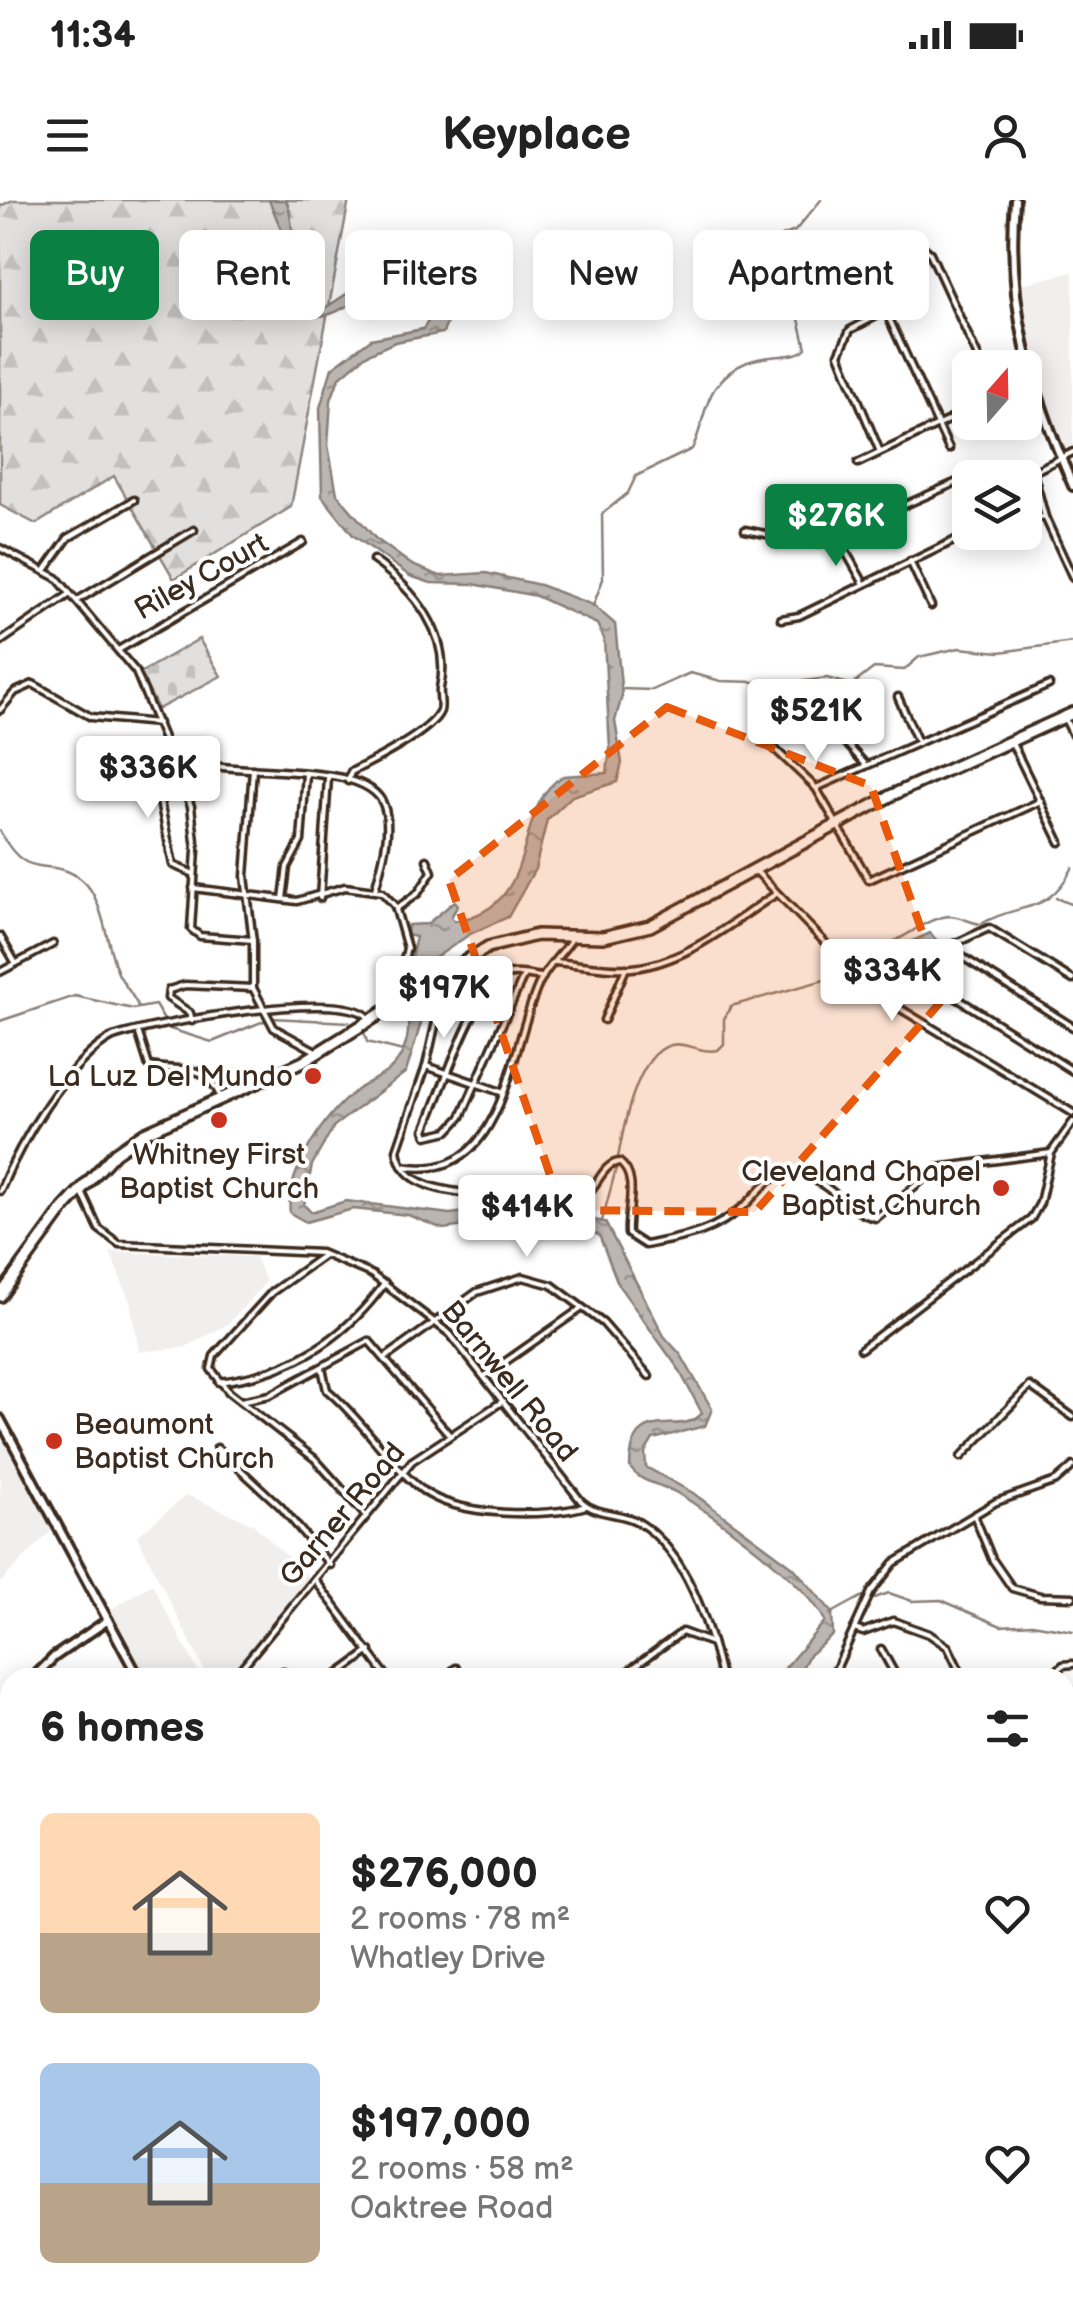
<!DOCTYPE html>
<html lang="en">
<head>
<meta charset="utf-8">
<style>
  body { margin:0; font-family:"Balsamiq Sans",sans-serif; background:#f6f6f6; color:#222; height:100vh; display:flex; flex-direction:column; font-size:38px; white-space:nowrap }
  * { box-sizing:border-box; margin:0 }
  p { font-size:32px; color:#767676 }
  .icon { flex:none; width:55px; height:55px; fill:none; stroke:currentColor; stroke-width:2; stroke-linecap:round; stroke-linejoin:round }
  .map { position:relative; flex:1; overflow:hidden }
  .drawer { position:absolute; left:0px; top:1468px; width:1075px; height:642px; display:flex; flex-direction:column; background:#fff; border-radius:30px 30px 0 0; box-shadow:0 5px 25px #0003 }
  .drawer>* { flex:none }
  .top-card { position:absolute; left:30px; top:30px; width:1015px; height:90px; display:flex; gap:20px }
  .needle { width:65px; rotate:20deg }
  .tools { position:absolute; left:952px; top:150px; display:grid; gap:20px }
  .tools a { display:grid; place-items:center; width:90px; height:90px; border-radius:15px; background:#fff; box-shadow:0 5px 25px #0003; font-size:50px }
  .price { position:absolute; translate:-50% -85px; padding:0 22px; border-radius:10px; background:#fff; color:#222; font-size:32px; line-height:65px; filter:drop-shadow(0 2px 5px #0008) }
  .price::after { content:''; position:absolute; left:50%; top:60px; width:30px; height:22px; margin-left:-15px; background:inherit; clip-path:polygon(0 0,100% 0,50% 100%) }
  .price.active { background:#0b8043; color:#fff }
  ul { padding:0; list-style:none }
  li { display:flex; align-items:center; gap:30px; height:250px; padding:0 40px }
  li span { display:grid; place-items:center; flex:none; width:280px; height:200px; border-radius:15px; color:#555 }
  li>.icon { margin-inline-start:auto }
  span .icon { width:120px; height:120px; fill:#fffc; stroke-width:1 }
  li b { font-size:42px }
  h2 { display:flex; justify-content:space-between; align-items:center; height:120px; padding:0 40px; font-size:42px }
  .tag { padding:0 35px; border-radius:15px; background:#fff; box-shadow:0 5px 25px #0003; font-size:35px; line-height:90px }
  .tag.active { background:#0b8043; color:#fff }
  .status { display:flex; justify-content:space-between; align-items:center; height:70px; padding:0 50px; background:#fff; direction:ltr }
  .status svg { height:28px; fill:currentColor }
  header { display:flex; justify-content:space-between; align-items:center; height:130px; padding:0 40px; background:#fff; font-size:45px; font-weight:700 }
  .map>svg:first-child { display:block }
</style>
</head>
<body>
<div class="status"><b>11:34</b><svg viewBox="0 0 49 12"><path d="M0 12V9h3v3zM5 12V6h3v6zM10 12V3h3v9zM15 12V0h3v12zM26 1h20v11H26zM47 4h2v5h-2z"/></svg></div>
<header><svg class="icon" aria-label="menu" viewBox="0 0 24 24"><path d="M4 6h16M4 12h16M4 18h16"/></svg>Keyplace<svg class="icon" aria-label="person" viewBox="0 0 24 24"><circle cx="12" cy="8" r="4"/><path d="M4 21q1-7 8-7t8 7"/></svg></header>
<div class="map">
<svg width="1073" height="2109" viewBox="0 0 1073 2109">
  <defs>
    <pattern id="forest-firs" width="22" height="20" patternUnits="userSpaceOnUse" patternTransform="scale(2.5)"><rect width="22" height="20" fill="#e2e0de"/><path d="M5 1l3.5 6h-7zM16 11l3.5 6h-7z" fill="#c3c0be"/></pattern>
    <pattern id="cemetery-stones" width="16" height="16" patternUnits="userSpaceOnUse" patternTransform="scale(2.5)"><rect width="16" height="16" fill="#e2e0de"/><path d="M2 7V4a2 2 0 0 1 4 0v3zM10 15v-3a2 2 0 0 1 4 0v3z" fill="#c3c0be"/></pattern>
    <pattern id="water-ripples" width="26" height="14" patternUnits="userSpaceOnUse" patternTransform="scale(2.5)"><rect width="26" height="14" fill="#bcb6b3"/><path d="M2 4q2-2 4 0t4 0M15 11q2-2 4 0t4 0" fill="none" stroke="#9a9491"/></pattern>
  </defs>
  <rect width="100%" height="100%" fill="#fff"/>
  <filter id="ink" filterUnits="userSpaceOnUse"><feTurbulence type="fractalNoise" baseFrequency=".01" numOctaves="2"/><feDisplacementMap in="SourceGraphic" scale="20" xChannelSelector="R" yChannelSelector="G"/><feConvolveMatrix kernelMatrix="1 2 1 2 8 2 1 2 1" color-interpolation-filters="sRGB"/></filter>
  <g filter="url(#ink)">
    <g fill="#f1efee">
      <path d="M1073 72V245L1063 250 1028 154 1022 84Z"/>
      <path d="M110 1052 255 1057 266 1082 228 1124 186 1147 139 1152 130 1102Z"/>
      <path d="M0 1228 52 1330 0 1383Z"/>
      <path d="M187 1295 253 1324 313 1381 231 1477H208L137 1336Z"/>
      <path d="M152 1384 201 1477H143L110 1410Z"/>
    </g>
    <g fill="url(#forest-firs)" stroke="#8e857e" stroke-width="2.5">
      <path d="M13 0H349L291 307 174 379 114 276 36 324 0 305V6Z"/>
      <path d="M1073 1531V1681L1065 1689V1535Z"/>
    </g>
    <path fill="url(#cemetery-stones)" stroke="#8e857e" stroke-width="2.5" d="M199 439 221 476 158 509 140 473Z"/>
    <g fill="url(#water-ripples)" stroke="#887e77" stroke-width="2.5">
      <path d="M269 0H286C295 20 286 29 302 53L297 80 317 109H323C357 89 436 24 464 82L443 133 395 142 366 155 339 178 331 200 328 245 337 294 375 338 412 365 440 376 486 373 540 385 593 405 615 424 622 496 615 521 622 563 617 582 572 596 547 620 535 669 508 717 470 734 422 767 421 823 406 872 334 926 312 965 304 1005 311 1012 346 1001 450 1014 495 1008 552 1012 605 1022 664 1136 681 1155 712 1209 705 1226 653 1239 645 1252 646 1267 693 1293 793 1367 832 1412 833 1435 809 1455 797 1477H784L785 1468 825 1421C808 1383 715 1316 677 1293 662 1284 639 1283 630 1267 631 1200 681 1239 702 1213L678 1168 619 1086 599 1035 565 1023 517 1019 443 1029 408 1015 353 1009 306 1022 290 1013C285 972 326 913 358 889 373 878 391 874 400 857 413 835 407 814 407 790 407 772 412 754 416 737L407 735 408 725 427 724 455 701 458 705 451 717 454 721C545 707 509 608 563 576L607 573 610 549 604 439 597 424 536 396 473 384 431 383 410 376 353 335 322 296 320 208 332 168 371 139 423 129 449 90 434 67C389 61 344 125 311 115L288 81 289 48Z"/>
      <path d="M930 733 939 743 936 753 888 777 878 757Z"/>
    </g>
    <g fill="none" stroke-linecap="round" stroke-linejoin="round">
      <g stroke="#887e77" stroke-width="2.5">
        <path d="M593 406 603 379 602 314 628 293 636 276 692 249C702 231 703 205 715 188 747 143 790 165 806 148L792 90 771 47 774 39 795 31 821 0"/>
        <path d="M621 489 652 490 690 473 721 481 790 483 827 478 852 485 874 468 904 470 919 457 959 448 1000 452 1073 442"/>
        <path d="M0 631C28 686 48 653 82 680 103 696 107 748 118 773 124 785 133 795 138 806"/>
        <path d="M1056 698 1073 705"/>
        <path d="M851 764 870 748C901 746 920 719 949 716 960 716 971 723 981 724 1023 700 1046 718 1073 667"/>
        <path d="M272 818 349 822"/>
        <path d="M0 821 75 796 133 809 155 805 164 820"/>
        <path d="M170 829 212 842 264 821"/>
        <path d="M364 832 367 842 403 851"/>
        <path d="M618 958C623 929 636 854 671 845 686 841 701 854 718 850L724 844V819L731 806 835 777 847 769"/>
        <path d="M602 1021 617 965"/>
        <path d="M872 1399 889 1393 912 1401 941 1400 1001 1426 1032 1424 1073 1431"/>
        <path d="M830 1414 863 1396"/>
        <path d="M1065 1862 1073 1861"/>
        <path d="M0 2002 10 2009"/>
        <path d="M69 2100 72 2109"/>
      </g>
      <g stroke="#3b2a1e" stroke-width="11">
        <g id="street">
          <path d="M859 53 949 249"/>
          <path d="M812 66 898 38 916 41 930 53 983 168"/>
          <path d="M1025 185 1031 183"/>
          <path d="M880 252 839 154 850 130 886 111"/>
          <path d="M858 263 970 210"/>
          <path d="M1033 272 1045 317 1073 378"/>
          <path d="M1025 318 1045 317"/>
          <path d="M745 330 817 344 993 266 1033 272 1073 252"/>
          <path d="M838 338 863 382"/>
          <path d="M0 348 57 378 136 472 191 606 196 650 191 729 200 736 253 740"/>
          <path d="M910 361 931 406"/>
          <path d="M46 369 68 338 134 300"/>
          <path d="M78 400 194 330"/>
          <path d="M781 419 799 416 972 332"/>
          <path d="M0 442 70 394"/>
          <path d="M120 449 303 342"/>
          <path d="M898 497 917 540"/>
          <path d="M0 510 15 492 33 484 91 517 158 523"/>
          <path d="M824 511 826 521 865 564"/>
          <path d="M1064 517 1073 535"/>
          <path d="M757 524 760 535 816 588 869 680 1041 601"/>
          <path d="M1011 541 1060 642"/>
          <path d="M169 547 154 572 173 665 194 674"/>
          <path d="M173 553C215 584 366 553 384 606 393 631 381 666 375 690"/>
          <path d="M253 569 245 676 253 742V788L274 828 314 850"/>
          <path d="M348 581 351 572C371 562 432 532 440 511 442 504 439 495 440 488 452 435 414 389 373 360"/>
          <path d="M816 588 1049 485"/>
          <path d="M755 670 840 758 891 803 1073 913"/>
          <path d="M193 688 297 701 345 687 382 692 395 706 407 748 393 804"/>
          <path d="M320 698 328 578"/>
          <path d="M283 699 287 667 301 641 306 574"/>
          <path d="M396 709 418 693 432 672 427 660"/>
          <path d="M0 736 15 762"/>
          <path d="M950 749 1073 827"/>
          <path d="M555 762C579 764 608 770 632 768 686 763 732 722 776 694"/>
          <path d="M0 772 53 744"/>
          <path d="M917 773 1073 871"/>
          <path d="M524 775 461 917 448 931 427 936 425 930C439 898 475 788 503 776 515 771 531 776 543 777"/>
          <path d="M446 777 426 866 397 950C403 996 470 992 503 997 529 1000 556 1009 581 997 599 989 600 965 619 962 640 977 626 1011 628 1034L645 1045C685 1037 713 1033 744 1006 760 992 770 971 795 974 828 977 846 1013 876 1018L937 968 1051 953"/>
          <path d="M878 792 917 773 954 744 989 728 1073 780"/>
          <path d="M604 820 626 768"/>
          <path d="M192 821 190 813 168 798 169 790 185 785 253 788"/>
          <path d="M139 834 149 866C183 873 204 860 220 896"/>
          <path d="M426 866 501 892"/>
          <path d="M402 966C505 985 508 854 538 786 545 768 563 753 573 737"/>
          <path d="M81 990 99 1029 119 1044 321 1053 371 1074 450 1134 581 1301C599 1317 619 1311 638 1322 686 1350 710 1427 721 1478"/>
          <path d="M0 991C19 945 68 860 113 837 153 824 340 788 368 817"/>
          <path d="M324 1055 272 1092 214 1156 211 1169 229 1192 315 1259 366 1316"/>
          <path d="M861 1149 1031 1019 1040 1003 1051 953 1073 922"/>
          <path d="M385 1158 477 1092 523 1077 552 1085 603 1123 649 1176"/>
          <path d="M322 1168 327 1190C362 1219 388 1263 422 1290 458 1317 546 1318 586 1306"/>
          <path d="M485 1176 582 1108"/>
          <path d="M219 1182C288 1174 344 1140 385 1083"/>
          <path d="M241 1201 270 1195 369 1141 448 1233"/>
          <path d="M217 1248 281 1307 330 1365"/>
          <path d="M961 1257 1030 1186 1073 1217"/>
          <path d="M974 1315 992 1359 1012 1388 1040 1396 1073 1397"/>
          <path d="M316 1381 388 1478"/>
          <path d="M854 1429 863 1432 893 1421 929 1434 948 1447 963 1478"/>
          <path d="M881 1449 897 1478"/>
          <path d="M283 1471 289 1478"/>
          <path d="M1053 1475 1063 1465 1073 1464"/>
          <path d="M233 1478 412 1261 503 1201"/>
          <path d="M333 1478 370 1451"/>
          <path d="M444 1478 456 1468"/>
          <path d="M619 1478 682 1432 712 1443"/>
          <path d="M832 1478 871 1392 894 1363 996 1302 1056 1281 1073 1266"/>
          <path d="M1046 1478H1056"/>
          <path d="M1065 1487 1073 1493"/>
          <path d="M0 1609 10 1619"/>
          <path d="M1065 1716 1073 1709"/>
          <path d="M1065 1764 1073 1767"/>
          <path d="M0 1823 10 1814"/>
          <path d="M1065 1840 1073 1818"/>
          <path d="M0 1909 10 1905"/>
          <path d="M285 2100 288 2109"/>
          <path d="M363 2100 370 2109"/>
          <path d="M557 2100 564 2109"/>
          <path d="M633 2100 640 2109"/>
          <path d="M231 2109 243 2100"/>
          <path d="M374 2109 385 2100"/>
          <path d="M450 2109 461 2100"/>
          <path d="M525 2109 536 2100"/>
        </g>
      </g>
      <g stroke="#3b2a1e" stroke-width="14">
        <g id="secondary">
          <path d="M1015 0C1006 108 1031 189 1073 286"/>
          <path d="M0 1219 139 1478"/>
          <path d="M33 1478 54 1457 108 1420"/>
          <path d="M0 1516 10 1504"/>
          <path d="M0 1741 10 1730"/>
          <path d="M1065 1989 1073 1992"/>
          <path d="M200 2100 203 2109"/>
        </g>
      </g>
      <g stroke="#3b2a1e" stroke-width="16">
        <path id="primary" d="M0 1096 64 1008 115 953 144 933 303 862 488 747 537 735 603 737 650 726 892 595 1073 513"/>
      </g>
      <g stroke="#3b2a1e" stroke-width="18">
        <g id="highway">
          <path d="M0 2024 10 2036"/>
          <path d="M0 2036 10 2050"/>
          <path d="M35 2100 37 2109"/>
          <path d="M43 2100 46 2109"/>
        </g>
      </g>
      <use href="#street" stroke="#fff" stroke-width="4"/>
      <use href="#secondary" stroke="#fff" stroke-width="6"/>
      <use href="#primary" stroke="#fff" stroke-width="9"/>
      <use href="#highway" stroke="#fff" stroke-width="10"/>
      <g stroke="#3b2a1e" stroke-width="6">
        <g id="rail">
          <path d="M1065 1566 1073 1561"/>
          <path d="M0 2010 10 2000"/>
        </g>
      </g>
      <use href="#rail" stroke="#fff" stroke-width="2.5" stroke-dasharray="8" stroke-linecap="butt"/>
    </g>
  </g>
  <path fill="#e8590c" fill-opacity="0.2" stroke="#e8590c" stroke-width="8" stroke-dasharray="20 12" stroke-linejoin="round" d="M667 507 871 586 945 797 755 1012 562 1010 449 680Z"/>
  <g fill="#c8321e" stroke="#fff" stroke-width="4">
    <circle cx="313" cy="876" r="10"/>
    <circle cx="219" cy="920" r="10"/>
    <circle cx="1001" cy="988" r="10"/>
    <circle cx="54" cy="1241" r="10"/>
  </g>
  <g text-anchor="middle" stroke-width="8" stroke-linejoin="round" paint-order="stroke">
    <g font-size="30" fill="#3b2a1e" stroke="#fff">
      <text transform="translate(201 376) rotate(-29)" y="10">Riley Court</text>
      <text transform="translate(510 1181) rotate(51)" y="10">Barnwell Road</text>
      <text transform="translate(342 1314) rotate(-50)" y="10">Garner Road</text>
    </g>
    <g font-size="30" fill="#3b2a1e" stroke="#fff" text-anchor="end">
      <text x="293" y="886">La Luz Del Mundo</text>
      <text x="219" y="964" text-anchor="middle">Whitney First<tspan x="219" dy="34">Baptist Church</tspan></text>
      <text x="981" y="981">Cleveland Chapel<tspan x="981" dy="34">Baptist Church</tspan></text>
      <text x="74" y="1234" text-anchor="start">Beaumont<tspan x="74" dy="34">Baptist Church</tspan></text>
    </g>
  </g>
</svg>
<div class="tools">
<a><svg class="needle" viewBox="-14 -14 28 28"><path d="M0-13l5 13h-10z" fill="#e53935"/><path d="M0 13l5-13h-10z" fill="#767676"/></svg></a>
<a><svg class="icon" aria-label="layers" viewBox="0 0 24 24"><path d="M12 4l9 5-9 5-9-5zM3 14l9 5 9-5"/></svg></a>
</div>
<b class="price active" style="left:836px;top:369px">$276K</b>
<b class="price" style="left:816px;top:564px">$521K</b>
<b class="price" style="left:148px;top:621px">$336K</b>
<b class="price" style="left:892px;top:824px">$334K</b>
<b class="price" style="left:444px;top:841px">$197K</b>
<b class="price" style="left:527px;top:1060px">$414K</b>
<div class="top-card">
<a class="tag active">Buy</a>
<a class="tag">Rent</a>
<a class="tag">Filters</a>
<a class="tag">New</a>
<a class="tag">Apartment</a>
</div>
<section class="drawer">
<h2>6 homes<svg class="icon" aria-label="filters" viewBox="0 0 24 24"><path d="M4 7h16M4 17h16"/><circle cx="9" cy="7" r="2"/><circle cx="15" cy="17" r="2"/></svg></h2>
<ul>
<li><span style="background:linear-gradient(#ffd9b3 60%,#b9a48a 0)"><svg class="icon" aria-label="home" viewBox="0 0 24 24"><path d="M3 11l9-7 9 7M6 9v11h12V9"/></svg></span><div><b>$276,000</b><p>2 rooms · 78 m²</p><p>Whatley Drive</p></div><svg class="icon" aria-label="heart" viewBox="0 0 24 24"><path d="M12 20l-8-8c-3-5 5-10 8-4 3-6 11-1 8 4z"/></svg></li>
<li><span style="background:linear-gradient(#a9c7e8 60%,#b9a48a 0)"><svg class="icon" aria-label="home" viewBox="0 0 24 24"><path d="M3 11l9-7 9 7M6 9v11h12V9"/></svg></span><div><b>$197,000</b><p>2 rooms · 58 m²</p><p>Oaktree Road</p></div><svg class="icon" aria-label="heart" viewBox="0 0 24 24"><path d="M12 20l-8-8c-3-5 5-10 8-4 3-6 11-1 8 4z"/></svg></li>
</ul>
</section>
</div>
</body>
</html>
